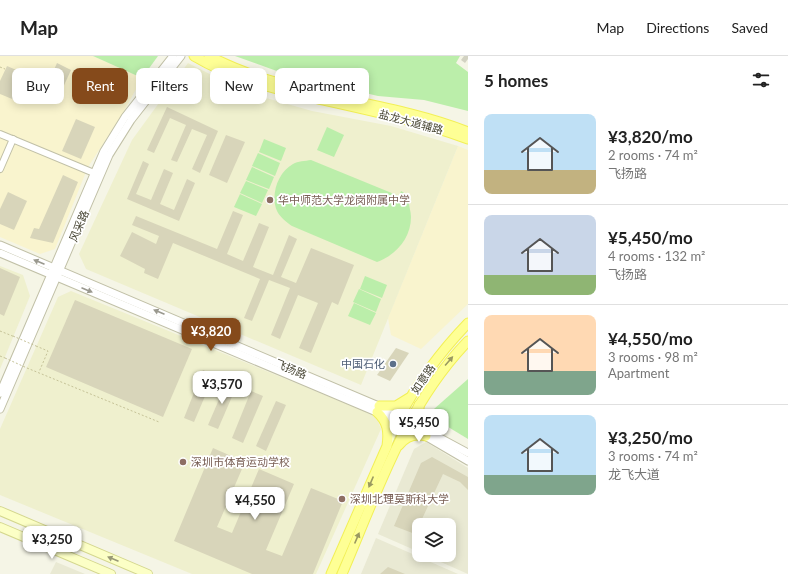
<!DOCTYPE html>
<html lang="en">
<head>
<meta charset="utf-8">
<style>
  body { margin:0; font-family:Lato,"Noto Sans SC",sans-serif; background:#f2f2f2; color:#222; height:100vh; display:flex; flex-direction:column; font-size:15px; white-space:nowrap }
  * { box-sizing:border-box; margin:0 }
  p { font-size:13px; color:#767676 }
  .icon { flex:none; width:22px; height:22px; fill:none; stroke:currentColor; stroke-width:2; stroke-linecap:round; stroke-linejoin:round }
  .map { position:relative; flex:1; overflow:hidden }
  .drawer { display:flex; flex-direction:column; background:#fff; width:320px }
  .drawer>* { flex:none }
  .guide { position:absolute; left:12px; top:12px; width:380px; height:36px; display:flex; gap:8px }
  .buttons { position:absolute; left:412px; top:462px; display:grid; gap:8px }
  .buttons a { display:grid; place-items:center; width:44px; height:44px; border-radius:8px; background:#fff; box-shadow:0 2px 10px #0003; font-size:20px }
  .price { position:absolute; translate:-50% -34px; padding:0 9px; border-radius:8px; background:#fff; color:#222; font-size:13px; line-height:26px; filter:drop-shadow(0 1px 2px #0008) }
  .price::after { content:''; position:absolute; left:50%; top:24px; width:12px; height:9px; margin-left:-6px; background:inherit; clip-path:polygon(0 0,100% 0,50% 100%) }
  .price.current { background:#854a1b; color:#fff }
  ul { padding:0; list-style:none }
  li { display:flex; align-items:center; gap:12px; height:100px; padding:0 16px }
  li+li { border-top:1px solid #e0e0e0 }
  li span { display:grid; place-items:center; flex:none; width:112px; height:80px; border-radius:8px; color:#555 }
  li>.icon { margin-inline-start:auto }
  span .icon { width:48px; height:48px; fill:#fffc; stroke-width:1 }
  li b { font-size:17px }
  h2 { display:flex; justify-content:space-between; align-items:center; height:48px; padding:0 16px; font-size:17px }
  .pill { padding:0 14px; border-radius:8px; background:#fff; box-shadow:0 2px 10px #0003; font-size:14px; line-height:36px }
  .pill.current { background:#854a1b; color:#fff }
  header { display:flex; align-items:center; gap:24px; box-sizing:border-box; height:56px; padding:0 20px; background:#fff; border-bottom:1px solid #e0e0e0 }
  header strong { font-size:19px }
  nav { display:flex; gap:22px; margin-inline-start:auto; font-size:14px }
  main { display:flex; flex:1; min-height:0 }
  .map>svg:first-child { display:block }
</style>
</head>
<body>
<header>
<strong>Map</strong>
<nav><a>Map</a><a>Directions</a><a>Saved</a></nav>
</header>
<main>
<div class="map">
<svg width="468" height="518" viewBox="0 0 468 518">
  <rect width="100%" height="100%" fill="#f5f5e6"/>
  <g fill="#e9e9d3">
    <path d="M426 386 468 412V518L425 499H449V469H419V496L378 478 414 393Z"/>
    <path d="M376 482 458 518H361Z"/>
    <path d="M56 506 85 518H50Z"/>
  </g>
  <g fill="#f9f4ce">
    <path d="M0 0H93L142 22 122 59 88 111 55 193 40 198 0 181Z"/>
    <path d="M458 90 468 94V248L421 293 391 279 388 262Z"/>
  </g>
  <g fill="#eff0ce">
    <path d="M188 7 245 36 312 55 391 70 458 90 361 329 86 213 79 198 132 84Z"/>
    <path d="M0 210 23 219 30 240 0 313Z"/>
    <path d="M71 235 376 360 381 373 316 518H192L0 439V373L58 241Z"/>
  </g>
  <g fill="#bea">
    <path d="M93 0H158L142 22Z"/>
    <path d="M235 0H460L456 7 468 16V55L424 44 378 40 285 18Z"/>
    <path d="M327 71 344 79 334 101 317 94Z"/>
    <path d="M264 83 286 92 281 105 259 96Z"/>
    <path d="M258 97 280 107 275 120 252 110Z"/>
    <path d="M311 104 399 140 401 135 410 140C407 148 411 153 411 161 411 182 396 199 377 206L292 170C286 166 280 161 277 155 270 139 278 116 293 108 298 105 305 105 311 104Z"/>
    <path d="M252 111 274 121 269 133 246 124Z"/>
    <path d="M246 125 268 134 262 147 240 137Z"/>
    <path d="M240 138 262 148 256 160 234 151Z"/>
    <path d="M365 220 387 229 382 242 360 233Z"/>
    <path d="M359 233 381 243 376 256 353 246Z"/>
    <path d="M354 247 376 257 370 269 348 260Z"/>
    <path d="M468 323V383L435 363 434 353Z"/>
  </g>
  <g fill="#d8d5ba">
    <path d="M57 7 71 14 56 47 42 41Z"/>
    <path d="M7 10 28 19 17 45 0 38V25Z"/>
    <path d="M167 51 218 75 200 117 192 113 207 79 192 73 177 106 171 104 186 69 170 62 154 97 147 94Z"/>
    <path d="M76 63 95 71 81 103 62 95Z"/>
    <path d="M226 79 245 86 227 127 209 119Z"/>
    <path d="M143 105 149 108 136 138 151 144 164 113 173 117 160 148 174 154 187 123 195 127 179 165 127 143Z"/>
    <path d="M63 119 78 126 53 187 30 182 34 172 39 173Z"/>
    <path d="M8 136 27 145 14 174 0 168V153Z"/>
    <path d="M233 155 243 159 227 198 243 205 259 167 269 171 253 211 273 219 289 179 297 183 281 221 296 227 311 192 354 209 338 249 332 246 311 297 299 292 318 247 298 239 280 283 271 279 290 232 269 224 252 265 244 262 260 223 173 187 158 223 144 217 145 213 120 200 132 176 156 188 159 180 132 169 136 160 217 193Z"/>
    <path d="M0 212 20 221 4 260 0 258Z"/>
    <path d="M75 244 192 293 163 361 46 311Z"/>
    <path d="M396 292 409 297 390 325 377 319Z"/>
    <path d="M203 314 214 319 194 366 184 362Z"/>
    <path d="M227 325 237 329 218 373 208 369Z"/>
    <path d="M251 335 263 340 243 387 232 382Z"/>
    <path d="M276 345 286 349 266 395 256 390Z"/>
    <path d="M213 392 245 406 217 471 232 477 259 413 294 428 266 494 282 500 311 432 343 445 313 518H252L174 485Z"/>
    <path d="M432 401 468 421V434L460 426 443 418 415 478 394 470 421 407Z"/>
    <path d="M388 511 405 518H380Z"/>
  </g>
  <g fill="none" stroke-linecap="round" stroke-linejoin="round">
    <path stroke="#d2d2c2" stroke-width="10" stroke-dasharray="10 5" stroke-linecap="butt" d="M464 0 468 3"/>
    <g stroke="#c1c0a7" stroke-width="8">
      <g id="minor">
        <path d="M0 78 94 117"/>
        <path d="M0 113 13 83"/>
      </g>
    </g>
    <g stroke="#c1c0a7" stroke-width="9">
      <g id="tertiary">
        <path d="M0 189 388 354 468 397"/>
        <path d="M0 197 386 360 415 374 468 405"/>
        <path d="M0 337 104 95 125 61 173 0"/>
        <path d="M0 353 109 99 131 64 181 0"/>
      </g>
    </g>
    <g stroke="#d4d78e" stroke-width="10">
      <g id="secondary">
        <path d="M388 387 400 360"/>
        <path d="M0 455 148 518"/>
        <path d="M0 471 111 518"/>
      </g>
    </g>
    <g stroke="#f2f057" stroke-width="11">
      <g id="primary">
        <path d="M194 0C233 23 275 33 318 43 368 54 419 65 468 83"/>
        <path d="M209 0C289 42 384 43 468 76"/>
        <path d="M419 349V363L428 375"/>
        <path d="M379 350H396L409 342"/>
        <path d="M400 360C418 326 441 295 468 267"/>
        <path d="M399 389C406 380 415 377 426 380"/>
        <path d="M331 518 387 390C389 376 388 366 377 356"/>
        <path d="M342 518C377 437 405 350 468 285"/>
      </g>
    </g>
    <g stroke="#c5c297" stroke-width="1" stroke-dasharray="2 2" stroke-linecap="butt">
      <path d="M0 11 5 13"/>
      <path d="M0 275 15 281"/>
      <path d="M36 290 48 295 39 316"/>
      <path d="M0 300 5 302"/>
      <path d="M27 312 159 366"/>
    </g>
    <use href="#minor" stroke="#fff" stroke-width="6"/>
    <use href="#tertiary" stroke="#fff" stroke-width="7"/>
    <use href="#secondary" stroke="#fcffc6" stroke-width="8"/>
    <use href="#primary" stroke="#feff95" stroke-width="9"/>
    <g stroke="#c5c297" stroke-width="1" stroke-dasharray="2 2" stroke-linecap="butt">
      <path d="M13 280 36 290"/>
      <path d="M5 302 27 312"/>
    </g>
  </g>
  <defs><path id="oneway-solid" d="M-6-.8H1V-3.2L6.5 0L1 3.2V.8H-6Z"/></defs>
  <g fill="#9a998f">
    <use href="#oneway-solid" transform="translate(39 206) rotate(-157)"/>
    <use href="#oneway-solid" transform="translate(87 234) rotate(23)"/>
    <use href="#oneway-solid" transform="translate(159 256) rotate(-157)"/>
  </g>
  <g fill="#9a9960">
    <use href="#oneway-solid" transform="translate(449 305) rotate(-49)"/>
    <use href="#oneway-solid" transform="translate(371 426) rotate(113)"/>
    <use href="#oneway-solid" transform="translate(357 482) rotate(-67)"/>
  </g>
  <use fill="#999976" href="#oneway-solid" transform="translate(113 503) rotate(-157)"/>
  <g fill="#8d6e63" stroke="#fff" stroke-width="1.5">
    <circle cx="270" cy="144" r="4"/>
    <circle cx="183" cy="406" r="4"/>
    <circle cx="342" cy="443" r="4"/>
  </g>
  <circle fill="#5c6f8a" stroke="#fff" stroke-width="1.5" cx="393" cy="308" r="4"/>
  <g text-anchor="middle" stroke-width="3.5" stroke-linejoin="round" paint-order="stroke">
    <g font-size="11" fill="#484634" stroke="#fff">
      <text transform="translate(411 66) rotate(15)" y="4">盐龙大道辅路</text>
      <text transform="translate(79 170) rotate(-67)" y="4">风采路</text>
      <text transform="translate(291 313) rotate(23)" y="4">飞扬路</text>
      <text transform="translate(423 323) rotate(-56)" y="4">如意路</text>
    </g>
    <g font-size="11" fill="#785e54" stroke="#fff" text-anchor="start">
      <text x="278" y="148">华中师范大学龙岗附属中学</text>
      <text x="191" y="410">深圳市体育运动学校</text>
      <text x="350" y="447">深圳北理莫斯科大学</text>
    </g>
    <g font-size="11" fill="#4e5e75" stroke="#fff" text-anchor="end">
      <text x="385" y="312">中国石化</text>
    </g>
  </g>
</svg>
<div class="buttons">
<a><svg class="icon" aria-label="layers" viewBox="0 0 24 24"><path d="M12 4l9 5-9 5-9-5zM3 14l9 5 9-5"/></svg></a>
</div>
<b class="price current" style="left:211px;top:296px">¥3,820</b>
<b class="price" style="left:222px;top:349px">¥3,570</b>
<b class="price" style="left:419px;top:387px">¥5,450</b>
<b class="price" style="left:255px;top:465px">¥4,550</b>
<b class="price" style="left:52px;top:504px">¥3,250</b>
<div class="guide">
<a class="pill">Buy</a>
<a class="pill current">Rent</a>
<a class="pill">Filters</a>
<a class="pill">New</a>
<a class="pill">Apartment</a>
</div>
</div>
<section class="drawer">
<h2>5 homes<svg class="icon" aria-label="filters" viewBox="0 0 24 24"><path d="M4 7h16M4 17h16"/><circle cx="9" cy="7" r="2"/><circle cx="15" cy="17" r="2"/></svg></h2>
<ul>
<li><span style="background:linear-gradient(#bfe0f5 70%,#c2b280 0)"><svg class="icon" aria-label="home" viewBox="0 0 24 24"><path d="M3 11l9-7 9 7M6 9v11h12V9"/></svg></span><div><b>¥3,820/mo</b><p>2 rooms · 74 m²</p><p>飞扬路</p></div></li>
<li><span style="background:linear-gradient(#c9d6e8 75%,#8fb573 0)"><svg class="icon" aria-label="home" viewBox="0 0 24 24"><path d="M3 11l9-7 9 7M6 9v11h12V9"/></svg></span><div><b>¥5,450/mo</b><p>4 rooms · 132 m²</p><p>飞扬路</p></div></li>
<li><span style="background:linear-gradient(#ffd9b3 70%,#7fa58c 0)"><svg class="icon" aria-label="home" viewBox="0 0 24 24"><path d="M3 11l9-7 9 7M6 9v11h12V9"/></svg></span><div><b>¥4,550/mo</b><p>3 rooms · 98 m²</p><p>Apartment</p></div></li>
<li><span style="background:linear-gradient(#bfe0f5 75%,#7fa58c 0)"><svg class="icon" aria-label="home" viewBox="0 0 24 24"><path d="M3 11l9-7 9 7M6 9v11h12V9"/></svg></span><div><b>¥3,250/mo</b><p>3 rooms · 74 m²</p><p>龙飞大道</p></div></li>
</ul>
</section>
</main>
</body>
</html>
